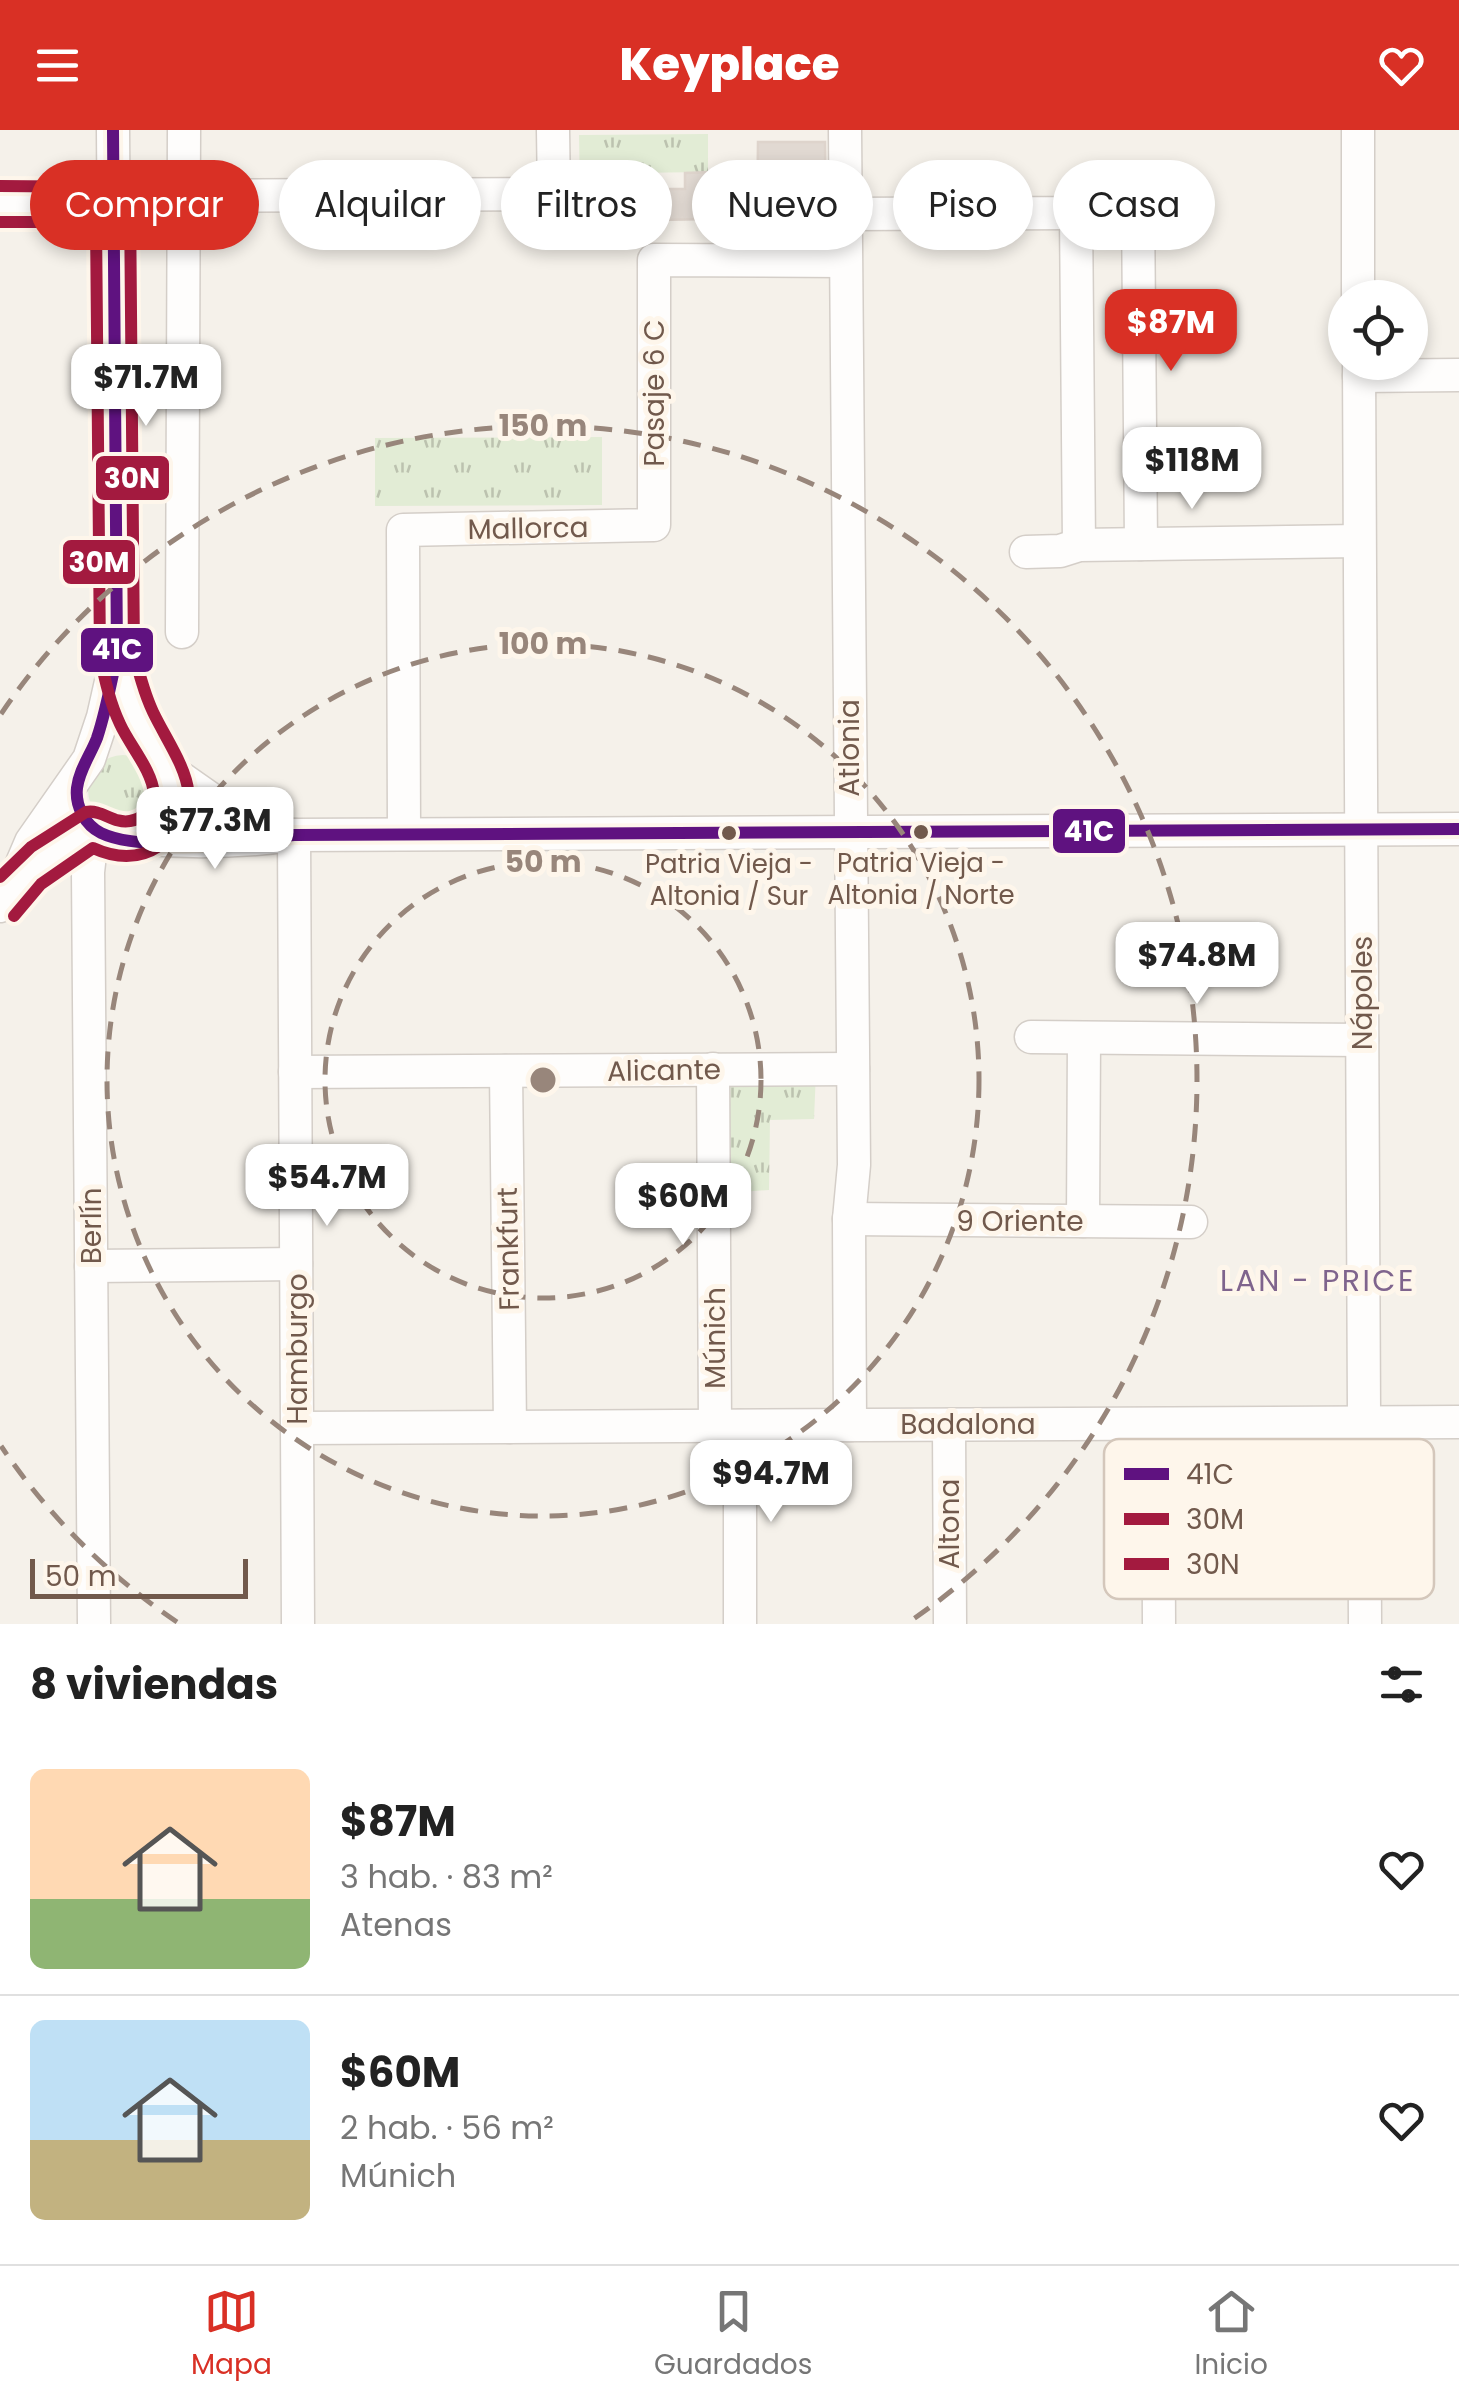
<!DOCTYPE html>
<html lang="es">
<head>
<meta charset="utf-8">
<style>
  body { margin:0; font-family:Poppins,sans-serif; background:#f6f6f6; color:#222; height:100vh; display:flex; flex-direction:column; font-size:38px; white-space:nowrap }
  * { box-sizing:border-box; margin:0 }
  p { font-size:32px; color:#767676 }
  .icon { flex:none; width:55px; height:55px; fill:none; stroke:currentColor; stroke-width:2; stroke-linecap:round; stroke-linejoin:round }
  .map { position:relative; height:1494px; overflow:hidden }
  .side { display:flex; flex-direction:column; background:#fff; flex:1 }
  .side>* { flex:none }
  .guide { position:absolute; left:30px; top:30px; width:1400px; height:90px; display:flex; gap:20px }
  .tools { position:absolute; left:1328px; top:150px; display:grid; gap:20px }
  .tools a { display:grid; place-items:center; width:100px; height:100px; border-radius:50%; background:#fff; box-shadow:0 5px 15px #0003; font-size:50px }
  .scale { position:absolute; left:30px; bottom:25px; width:218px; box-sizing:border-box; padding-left:10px; border:5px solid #71594c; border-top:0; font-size:28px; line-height:35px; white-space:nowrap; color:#71594c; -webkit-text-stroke:8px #fef6eb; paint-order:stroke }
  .price { position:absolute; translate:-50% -85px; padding:0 22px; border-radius:20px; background:#fff; color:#222; font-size:32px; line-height:65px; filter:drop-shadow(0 2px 5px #0008) }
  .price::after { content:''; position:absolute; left:50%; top:60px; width:30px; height:22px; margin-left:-15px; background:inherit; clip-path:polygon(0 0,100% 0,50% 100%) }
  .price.active { background:#d93025; color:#fff }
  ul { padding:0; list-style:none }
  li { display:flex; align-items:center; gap:30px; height:250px; padding:0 30px }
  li+li { border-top:2px solid #e0e0e0 }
  li span { display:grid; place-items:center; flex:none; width:280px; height:200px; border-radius:15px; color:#555 }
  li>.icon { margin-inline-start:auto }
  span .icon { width:120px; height:120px; fill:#fffc; stroke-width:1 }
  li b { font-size:42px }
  h2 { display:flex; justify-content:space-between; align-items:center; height:120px; padding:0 30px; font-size:42px }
  .chip { padding:0 35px; border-radius:45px; background:#fff; box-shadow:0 5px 15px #0003; font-size:35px; line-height:90px }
  .chip.active { background:#d93025; color:#fff }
  header { display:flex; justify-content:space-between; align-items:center; height:130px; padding:0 30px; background:#d93025; color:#fff; font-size:45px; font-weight:800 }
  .menu { display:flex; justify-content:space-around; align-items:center; height:140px; border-top:2px solid #e0e0e0; background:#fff; font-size:28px; color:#767676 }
  .menu a { display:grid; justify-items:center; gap:5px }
  .menu .active { color:#d93025 }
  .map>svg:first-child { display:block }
</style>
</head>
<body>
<header><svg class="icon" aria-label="menu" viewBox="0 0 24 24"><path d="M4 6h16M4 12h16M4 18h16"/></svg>Keyplace<svg class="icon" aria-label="heart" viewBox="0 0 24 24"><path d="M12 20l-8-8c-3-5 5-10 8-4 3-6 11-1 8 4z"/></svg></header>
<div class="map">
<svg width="1459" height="1494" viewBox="0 0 1459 1494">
  <defs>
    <pattern id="grass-tufts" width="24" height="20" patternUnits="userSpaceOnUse" patternTransform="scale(2.5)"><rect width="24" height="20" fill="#e2ecd5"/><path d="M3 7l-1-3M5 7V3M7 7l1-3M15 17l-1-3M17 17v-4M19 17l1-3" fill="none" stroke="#bcc2af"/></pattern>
  </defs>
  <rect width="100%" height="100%" fill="#f5f1ea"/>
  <g fill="url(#grass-tufts)">
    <path d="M708 4V42L628 43V63H580L579 5Z"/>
    <path d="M602 307V375L375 376V308Z"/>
    <circle cx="123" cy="660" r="35"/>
    <path d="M816 942 814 989 770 990 769 1060 727 1063 725 952Z"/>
  </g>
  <g fill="#e1d9d2" stroke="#ded4cc" stroke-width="2.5">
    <path d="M758 12H825L826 93 757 94Z"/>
    <path d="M711 42 712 89 659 90 658 59H685V43Z"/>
  </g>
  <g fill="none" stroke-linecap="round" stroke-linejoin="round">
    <g stroke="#d4cec8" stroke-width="35">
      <g id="minor">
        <path d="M845 0 854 1035 849 1089 850 1295"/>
        <path d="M1358 0V168"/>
        <path d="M0 74H113L149 66 554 64 553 0"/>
        <path d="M1138 75 1141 414"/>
        <path d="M1076 83 1079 415"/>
        <path d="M845 84 1076 83 1111 76 1192 75"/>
        <path d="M1359 232 1365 1494"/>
        <path d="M1359 246 1459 245"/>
        <path d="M1026 422 1060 421 1079 415 1359 411"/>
        <path d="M182 502 184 0"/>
        <path d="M118 529C123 550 128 570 137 590 151 621 188 656 162 691 153 702 141 707 128 709"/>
        <path d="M165 637 228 681 280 701"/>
        <path d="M93 698 88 742 94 1494"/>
        <path d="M404 704 403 400 654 395V130L845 131"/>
        <path d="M294 705 298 1494"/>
        <path d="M135 708C188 713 241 712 294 705L1459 699"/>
        <path d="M14 752 43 729 93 698"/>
        <path d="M0 776 14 752 31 712 89 629 103 587 117 525 113 0"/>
        <path d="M1031 907 1362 910"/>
        <path d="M713 939 715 1296"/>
        <path d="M506 941 510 1297"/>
        <path d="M295 942 853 939"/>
        <path d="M849 1089 1191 1092"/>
        <path d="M1083 1091 1084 908"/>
        <path d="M91 1136 296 1134"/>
        <path d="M1158 1294 1159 1494"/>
        <path d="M949 1295 950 1494"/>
        <path d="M740 1296V1494"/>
        <path d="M297 1298 1459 1292"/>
      </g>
    </g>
    <use href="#minor" stroke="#fefdfc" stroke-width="32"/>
    <g stroke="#fef6eb" stroke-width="20">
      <path id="bus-1" d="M113 0 117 525C111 553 106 581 97 608 91 624 79 640 77 658 75 676 85 695 101 703 142 723 248 710 294 705L1459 699"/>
    </g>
    <g stroke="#fef6eb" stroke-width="20">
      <path id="bus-2" d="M0 92H96L100 527C105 550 110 573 120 594 130 616 152 640 154 664 155 678 142 689 130 691 113 694 102 679 86 682L31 717 0 747"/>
    </g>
    <g stroke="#fef6eb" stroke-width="20">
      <path id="bus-3" d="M0 56 115 57 124 60 130 69 134 523C139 543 144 563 153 582 175 628 218 676 159 716 138 730 115 728 93 718L41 754 14 786"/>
    </g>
    <use href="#bus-1" stroke="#5f1280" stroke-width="12"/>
    <use href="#bus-2" stroke="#a31a3f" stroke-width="12"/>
    <use href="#bus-3" stroke="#a31a3f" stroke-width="12"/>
  </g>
  <g fill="none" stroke="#98867b" stroke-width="5" stroke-dasharray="18 12">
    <circle cx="543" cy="950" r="218"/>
    <circle cx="543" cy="950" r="436"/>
    <path d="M177 1492A654 654 0 0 1 1 1316M1 584A654 654 0 1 1 909 1492"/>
  </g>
  <g fill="#71594c" stroke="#fef6eb" stroke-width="4">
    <circle cx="921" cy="702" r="9"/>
    <circle cx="729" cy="703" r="9"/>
  </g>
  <g text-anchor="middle" stroke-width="10" stroke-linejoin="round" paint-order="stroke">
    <g font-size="26" fill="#71594c" stroke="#fef6eb">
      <text x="921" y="742">Patria Vieja -<tspan x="921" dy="32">Altonia / Norte</tspan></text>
      <text x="729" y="743">Patria Vieja -<tspan x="729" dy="32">Altonia / Sur</tspan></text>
    </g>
    <g font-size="28" fill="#71594c" stroke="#fef6eb">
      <text transform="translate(654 263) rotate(-90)" y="10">Pasaje 6 C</text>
      <text transform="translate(528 398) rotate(-1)" y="10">Mallorca</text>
      <text transform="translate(849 618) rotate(-90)" y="10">Atlonia</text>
      <text transform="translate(1362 863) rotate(-90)" y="10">Nápoles</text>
      <text transform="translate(664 940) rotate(-1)" y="10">Alicante</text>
      <text x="1020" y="1101">9 Oriente</text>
      <text transform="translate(91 1096) rotate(-90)" y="10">Berlín</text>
      <text transform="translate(508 1119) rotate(-91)" y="10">Frankfurt</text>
      <text transform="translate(715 1208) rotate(-90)" y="10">Múnich</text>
      <text transform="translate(297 1219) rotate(-90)" y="10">Hamburgo</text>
      <text x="968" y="1304">Badalona</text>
      <text transform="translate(949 1394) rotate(-90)" y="10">Altona</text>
    </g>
    <g font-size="30" letter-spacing="2.5" fill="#7f648d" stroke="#fef6eb">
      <text x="1318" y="1161">LAN - PRICE</text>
    </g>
  </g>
  <rect x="1104" y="1309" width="330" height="160" rx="15" fill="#fef6eb" stroke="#d4c7bb" stroke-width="2.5"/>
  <rect x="1124" y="1338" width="45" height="12" fill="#5f1280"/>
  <rect x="1124" y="1383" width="45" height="12" fill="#a31a3f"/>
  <rect x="1124" y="1428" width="45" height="12" fill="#a31a3f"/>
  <g font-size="28" fill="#71594c">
    <text x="1186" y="1354">41C</text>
    <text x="1186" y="1399">30M</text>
    <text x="1186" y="1444">30N</text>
  </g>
  <circle cx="543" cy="950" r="15" fill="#98867b" stroke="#fef6eb" stroke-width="5"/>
  <g font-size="30" text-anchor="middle" font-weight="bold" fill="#98867b" stroke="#fef6eb" stroke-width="10" stroke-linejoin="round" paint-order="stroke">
    <text x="543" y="306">150 m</text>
    <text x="543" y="524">100 m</text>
    <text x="543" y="742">50 m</text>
  </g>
  <g stroke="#fef6eb" stroke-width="4">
    <rect x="94" y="324" width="77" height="48" rx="10" fill="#a31a3f"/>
    <rect x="61" y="408" width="76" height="48" rx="10" fill="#a31a3f"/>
    <rect x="79" y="496" width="76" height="48" rx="10" fill="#5f1280"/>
    <rect x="1051" y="677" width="76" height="48" rx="10" fill="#5f1280"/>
  </g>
  <g font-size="28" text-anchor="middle" font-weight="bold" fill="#fff">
    <text x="132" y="358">30N</text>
    <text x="99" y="442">30M</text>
    <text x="117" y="529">41C</text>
    <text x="1089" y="711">41C</text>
  </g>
</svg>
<div class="tools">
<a><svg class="icon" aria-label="locate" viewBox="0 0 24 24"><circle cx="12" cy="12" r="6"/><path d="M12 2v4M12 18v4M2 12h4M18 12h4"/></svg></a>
</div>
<div class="scale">50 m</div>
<b class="price active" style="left:1171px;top:244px">$87M</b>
<b class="price" style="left:146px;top:299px">$71.7M</b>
<b class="price" style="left:1192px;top:382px">$118M</b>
<b class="price" style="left:215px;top:742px">$77.3M</b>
<b class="price" style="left:1197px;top:877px">$74.8M</b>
<b class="price" style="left:327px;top:1099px">$54.7M</b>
<b class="price" style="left:683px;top:1118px">$60M</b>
<b class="price" style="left:771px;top:1395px">$94.7M</b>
<div class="guide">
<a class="chip active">Comprar</a>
<a class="chip">Alquilar</a>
<a class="chip">Filtros</a>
<a class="chip">Nuevo</a>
<a class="chip">Piso</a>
<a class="chip">Casa</a>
</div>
</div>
<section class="side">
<h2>8 viviendas<svg class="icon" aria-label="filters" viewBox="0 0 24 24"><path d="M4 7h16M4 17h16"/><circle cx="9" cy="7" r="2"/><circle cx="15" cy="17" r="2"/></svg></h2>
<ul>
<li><span style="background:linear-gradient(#ffd9b3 65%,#8fb573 0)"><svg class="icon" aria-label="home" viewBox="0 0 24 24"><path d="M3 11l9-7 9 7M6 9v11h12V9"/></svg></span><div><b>$87M</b><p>3 hab. · 83 m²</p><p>Atenas</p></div><svg class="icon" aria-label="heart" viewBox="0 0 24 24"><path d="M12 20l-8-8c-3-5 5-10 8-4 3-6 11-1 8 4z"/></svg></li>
<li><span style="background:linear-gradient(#bfe0f5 60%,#c2b280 0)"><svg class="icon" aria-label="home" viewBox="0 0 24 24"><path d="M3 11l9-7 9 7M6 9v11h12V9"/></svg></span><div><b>$60M</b><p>2 hab. · 56 m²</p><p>Múnich</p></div><svg class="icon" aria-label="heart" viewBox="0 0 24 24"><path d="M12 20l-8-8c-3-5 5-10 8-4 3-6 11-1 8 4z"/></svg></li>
</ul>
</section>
<nav class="menu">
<a class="active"><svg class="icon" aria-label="map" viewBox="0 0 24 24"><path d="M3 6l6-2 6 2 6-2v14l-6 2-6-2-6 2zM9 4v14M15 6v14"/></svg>Mapa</a>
<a><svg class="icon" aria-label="saved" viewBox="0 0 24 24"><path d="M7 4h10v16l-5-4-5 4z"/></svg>Guardados</a>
<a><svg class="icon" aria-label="home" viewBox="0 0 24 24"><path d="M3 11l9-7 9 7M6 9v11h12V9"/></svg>Inicio</a>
</nav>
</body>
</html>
